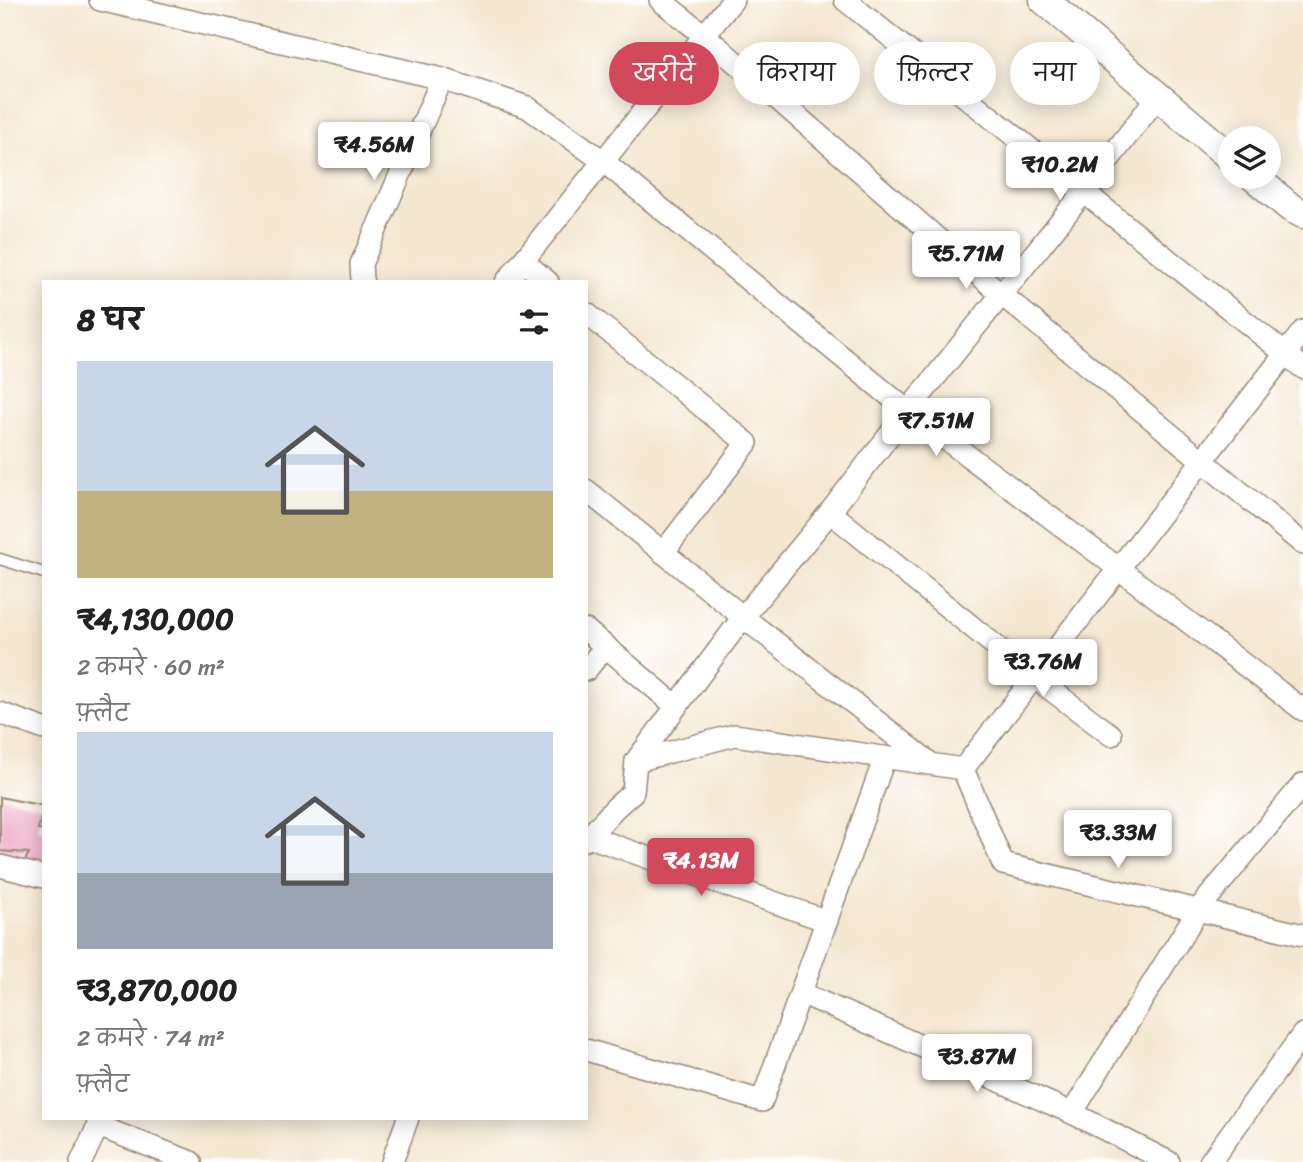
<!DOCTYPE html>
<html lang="hi">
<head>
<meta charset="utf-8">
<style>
  body { margin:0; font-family:Sriracha,"Playpen Sans Deva",sans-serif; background:#f2f2f2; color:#222; height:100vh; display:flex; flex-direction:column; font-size:26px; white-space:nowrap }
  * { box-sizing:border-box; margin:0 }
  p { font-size:23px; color:#767676 }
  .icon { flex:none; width:38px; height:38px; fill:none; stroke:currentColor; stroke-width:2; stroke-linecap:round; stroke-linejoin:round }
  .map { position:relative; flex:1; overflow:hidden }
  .panel { position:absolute; left:42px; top:280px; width:546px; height:840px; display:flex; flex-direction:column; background:#fff; border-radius:0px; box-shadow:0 4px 18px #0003 }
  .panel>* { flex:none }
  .banner { position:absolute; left:609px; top:42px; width:588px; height:63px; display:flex; gap:14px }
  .tools { position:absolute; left:1218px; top:126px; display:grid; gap:14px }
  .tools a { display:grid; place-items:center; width:63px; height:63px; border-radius:50%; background:#fff; box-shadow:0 4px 18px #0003; font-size:35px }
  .price { position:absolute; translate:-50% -60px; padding:0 16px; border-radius:7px; background:#fff; color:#222; font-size:23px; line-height:46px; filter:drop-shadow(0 2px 4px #0008) }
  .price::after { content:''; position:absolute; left:50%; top:42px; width:21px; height:16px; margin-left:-10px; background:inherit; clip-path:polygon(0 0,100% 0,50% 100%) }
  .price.current { background:#d1495b; color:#fff }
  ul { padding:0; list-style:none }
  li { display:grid; align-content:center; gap:14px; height:371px; padding:0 35px }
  li span { display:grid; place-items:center; height:217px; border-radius:0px; color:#555 }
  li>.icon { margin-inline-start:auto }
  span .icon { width:126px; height:126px; fill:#fffc; stroke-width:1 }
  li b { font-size:30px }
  h2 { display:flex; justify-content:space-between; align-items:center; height:84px; padding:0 35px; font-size:30px }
  .pill { padding:0 24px; border-radius:32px; background:#fff; box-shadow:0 4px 18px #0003; font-size:24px; line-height:63px }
  .pill.current { background:#d1495b; color:#fff }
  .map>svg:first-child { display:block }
</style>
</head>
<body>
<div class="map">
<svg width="1303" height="1162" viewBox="0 0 1303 1162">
  <rect width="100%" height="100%" fill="#fff"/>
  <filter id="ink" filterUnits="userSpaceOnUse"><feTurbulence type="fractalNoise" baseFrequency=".0143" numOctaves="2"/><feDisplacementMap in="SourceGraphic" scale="14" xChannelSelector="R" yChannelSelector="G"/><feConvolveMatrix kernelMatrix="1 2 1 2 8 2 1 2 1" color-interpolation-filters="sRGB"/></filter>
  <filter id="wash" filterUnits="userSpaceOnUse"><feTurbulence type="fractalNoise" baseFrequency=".00686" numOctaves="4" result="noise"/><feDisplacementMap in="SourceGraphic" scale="28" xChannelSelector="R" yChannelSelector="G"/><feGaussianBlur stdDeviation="1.57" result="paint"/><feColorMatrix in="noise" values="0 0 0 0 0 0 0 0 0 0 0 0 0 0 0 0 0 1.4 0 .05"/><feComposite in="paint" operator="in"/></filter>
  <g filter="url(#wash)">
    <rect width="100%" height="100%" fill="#f4e7d0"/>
    <g id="blocks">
      <path fill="#eda3c1" d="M0 797 44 806 38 829 44 831V870L23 865 29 853 0 851Z"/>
    </g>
  </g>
  <g filter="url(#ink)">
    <use href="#blocks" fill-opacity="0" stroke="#988877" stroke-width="2"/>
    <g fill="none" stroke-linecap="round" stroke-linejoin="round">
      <g stroke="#988877" stroke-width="13">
        <path id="service" d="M0 559 44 573"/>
      </g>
      <g stroke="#988877" stroke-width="24">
        <g id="minor">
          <path d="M100 0 442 79 527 107 603 161 908 411 1118 568 1303 710"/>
          <path d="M660 0 704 35 1001 294 1303 544"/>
          <path d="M845 0 1303 368"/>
          <path d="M523 261 548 282"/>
          <path d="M363 282 362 280 361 264 442 79"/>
          <path d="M506 282 733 0"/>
          <path d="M586 313 747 443 663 553"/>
          <path d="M586 490 743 617 930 763"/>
          <path d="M830 512 1034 677 1111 735"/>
          <path d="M586 630 676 706"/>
          <path d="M586 670 606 646"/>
          <path d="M0 713 44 729"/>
          <path d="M636 761 735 735 963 769 1303 331"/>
          <path d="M963 769 1003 864 1303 935"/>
          <path d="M590 837 827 921"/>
          <path d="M586 840 615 808 633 792 636 761 743 617 830 512 908 411 1083 193 1158 96"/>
          <path d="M0 866 44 877"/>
          <path d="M801 993 1072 1113 1169 1162"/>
          <path d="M586 1050 762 1101 885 757"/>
          <path d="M1072 1113 1198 910 1303 784"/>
          <path d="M98 1126 191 1162"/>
          <path d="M81 1162 98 1126 97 1118"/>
          <path d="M392 1162 408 1118"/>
          <path d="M1210 1162 1303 1034"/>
        </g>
      </g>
      <g stroke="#988877" stroke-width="31">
        <g id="tertiary">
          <path d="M1044 0 1230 157"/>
          <path d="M1254 177 1291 208 1303 214"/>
        </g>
      </g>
      <use href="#service" stroke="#fff" stroke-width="10"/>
      <use href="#minor" stroke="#fff" stroke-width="21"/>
      <use href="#tertiary" stroke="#fff" stroke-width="28"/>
    </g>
  </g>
</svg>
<div class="tools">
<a><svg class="icon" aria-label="layers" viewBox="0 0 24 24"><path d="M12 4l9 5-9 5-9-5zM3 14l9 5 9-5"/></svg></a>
</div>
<b class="price" style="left:374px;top:182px">₹4.56M</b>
<b class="price" style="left:1060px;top:202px">₹10.2M</b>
<b class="price" style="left:966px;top:291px">₹5.71M</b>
<b class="price" style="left:936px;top:458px">₹7.51M</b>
<b class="price" style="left:1043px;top:699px">₹3.76M</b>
<b class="price" style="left:1118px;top:870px">₹3.33M</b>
<b class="price current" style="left:701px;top:898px">₹4.13M</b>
<b class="price" style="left:977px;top:1094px">₹3.87M</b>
<div class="banner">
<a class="pill current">खरीदें</a>
<a class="pill">किराया</a>
<a class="pill">फ़िल्टर</a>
<a class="pill">नया</a>
</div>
<section class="panel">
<h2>8 घर<svg class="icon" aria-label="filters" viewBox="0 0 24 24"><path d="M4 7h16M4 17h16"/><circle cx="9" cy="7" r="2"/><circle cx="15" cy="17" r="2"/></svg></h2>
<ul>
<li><span style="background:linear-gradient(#c9d6e8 60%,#c2b280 0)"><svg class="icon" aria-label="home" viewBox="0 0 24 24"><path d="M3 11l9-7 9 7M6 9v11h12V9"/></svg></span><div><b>₹4,130,000</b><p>2 कमरे · 60 m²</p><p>फ़्लैट</p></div></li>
<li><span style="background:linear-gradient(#c9d6e8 65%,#9aa5b1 0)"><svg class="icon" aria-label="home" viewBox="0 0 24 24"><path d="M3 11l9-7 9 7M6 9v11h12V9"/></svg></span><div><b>₹3,870,000</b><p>2 कमरे · 74 m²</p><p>फ़्लैट</p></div></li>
</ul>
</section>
</div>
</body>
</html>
